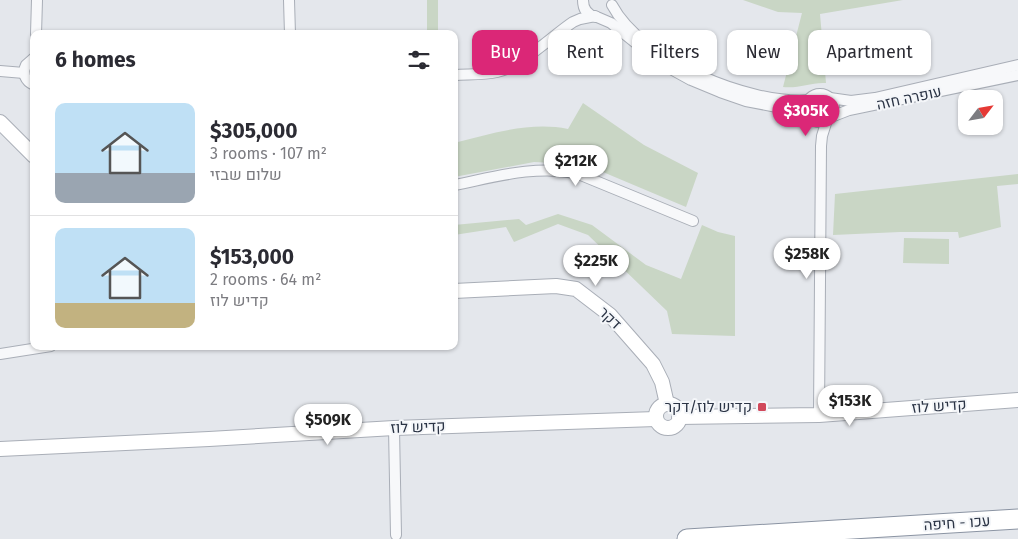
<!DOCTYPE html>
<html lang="en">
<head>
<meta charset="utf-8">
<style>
  body { margin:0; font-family:"Fira Sans",Heebo,sans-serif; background:#f2f2f3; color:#2b2b33; height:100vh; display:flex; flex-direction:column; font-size:19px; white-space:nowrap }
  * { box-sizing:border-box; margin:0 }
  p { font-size:16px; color:#7c7c81 }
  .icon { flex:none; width:28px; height:28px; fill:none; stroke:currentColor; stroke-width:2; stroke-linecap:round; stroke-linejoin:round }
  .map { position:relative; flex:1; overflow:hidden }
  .sheet { position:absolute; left:30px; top:30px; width:428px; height:320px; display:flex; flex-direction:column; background:#fff; border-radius:10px; box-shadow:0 1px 4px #0004 }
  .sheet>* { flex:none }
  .hud { position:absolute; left:472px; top:30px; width:470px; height:45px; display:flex; gap:10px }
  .needle { width:32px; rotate:59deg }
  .buttons { position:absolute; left:958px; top:90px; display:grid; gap:10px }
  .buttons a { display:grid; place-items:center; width:45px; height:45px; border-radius:10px; background:#fff; box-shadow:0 1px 4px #0004; font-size:25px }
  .price { position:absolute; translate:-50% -42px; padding:0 11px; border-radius:18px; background:#fff; color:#222; font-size:16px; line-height:32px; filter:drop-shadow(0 1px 2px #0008) }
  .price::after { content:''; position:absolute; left:50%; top:30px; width:15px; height:11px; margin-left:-8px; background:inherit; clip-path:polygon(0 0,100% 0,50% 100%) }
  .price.on { background:#db2777; color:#fff }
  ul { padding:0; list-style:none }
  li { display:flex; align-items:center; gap:15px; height:125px; padding:0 25px }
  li+li { border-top:1px solid #e1e1e2 }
  li span { display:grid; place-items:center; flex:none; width:140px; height:100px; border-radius:10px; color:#555 }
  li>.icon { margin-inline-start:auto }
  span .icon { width:60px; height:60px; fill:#fffc; stroke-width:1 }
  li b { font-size:21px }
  h2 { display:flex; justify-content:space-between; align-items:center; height:60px; padding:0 25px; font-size:21px }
  .tag { padding:0 18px; border-radius:10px; background:#fff; box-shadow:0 1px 4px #0004; font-size:18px; line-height:45px }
  .tag.on { background:#db2777; color:#fff }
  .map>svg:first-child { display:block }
</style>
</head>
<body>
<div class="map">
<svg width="1018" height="539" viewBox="0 0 1018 539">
  <rect width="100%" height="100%" fill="#e4e7ec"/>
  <g fill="#c9d6c5">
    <rect x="427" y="0" width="11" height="34"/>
    <path d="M743 0H903L820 14 826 83C811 82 798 89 783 87L802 13 778 12Z"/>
    <path d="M583 103 644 145 698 173 686 207 591 167 576 164 534 162 454 177V143C491 134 530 121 568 129Z"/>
    <path d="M1018 174V184L997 186 1001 227 959 238 958 232H900L833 235 835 194Z"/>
    <path d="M558 214 592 225 646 265 681 279 702 225 718 232 735 236V336L672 334 667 311 588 235 558 224 514 242 506 227 454 235V225L519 219 526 225Z"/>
    <path d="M904 238 949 239V264L903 263Z"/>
  </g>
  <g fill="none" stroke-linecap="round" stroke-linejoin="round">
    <g stroke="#a9aeb7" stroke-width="12">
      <g id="street">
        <path d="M289 0 290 34"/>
        <path d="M583 0C583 9 587 15 596 17"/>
        <path d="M612 5C641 60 749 105 809 100"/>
        <path d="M597 17 611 23 662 64 691 80 720 92 746 101 797 111 809 117"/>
        <path d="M36 34 37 0"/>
        <path d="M34 58 26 65C22 73 25 81 34 85"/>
        <path d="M0 71 24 73"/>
        <path d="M454 75C468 74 483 75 497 72 521 67 552 36 573 22L580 19 595 16"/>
        <circle cx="820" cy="108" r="14"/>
        <path d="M830 98 851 101 875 98 1018 65"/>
        <path d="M831 117 849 110 1018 75"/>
        <path d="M454 185C495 177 534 165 576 173L693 221"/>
        <path d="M0 354 51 346"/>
        <path d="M819 415 821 146 822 136 827 120"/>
        <path d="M394 428 396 535"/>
      </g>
    </g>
    <g stroke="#a9aeb7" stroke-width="16">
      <g id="secondary">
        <path d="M0 122 34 156"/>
        <path d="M454 291 556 286 576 289 610 315 653 364 662 382 667 404"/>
        <circle cx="668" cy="416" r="12"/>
        <path d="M679 417 819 415 1018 400"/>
        <path d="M0 449 209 439 394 428 656 419"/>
      </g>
    </g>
    <g stroke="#8b94a3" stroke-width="21">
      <path id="highway" d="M687 539 1018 519"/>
    </g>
    <use href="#street" stroke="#f7f8fa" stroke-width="10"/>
    <use href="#secondary" stroke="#fff" stroke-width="14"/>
    <use href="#highway" stroke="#fff" stroke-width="19"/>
  </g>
  <rect fill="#d1495b" stroke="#f4f6f9" stroke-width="2" x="757" y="402" width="10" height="10" rx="2.5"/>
  <g text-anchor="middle" stroke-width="4" stroke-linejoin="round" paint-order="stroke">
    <g font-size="15" fill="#2b3445" stroke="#f4f6f9">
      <text transform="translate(909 98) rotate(-12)" y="5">עופרה חזה</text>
      <text transform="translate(610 318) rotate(43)" y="5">דקר</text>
      <text transform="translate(939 406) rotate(-4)" y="5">קדיש לוז</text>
      <text transform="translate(418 427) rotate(-2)" y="5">קדיש לוז</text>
      <text transform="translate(957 523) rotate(-4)" y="5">עכו - חיפה</text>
    </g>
    <g font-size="15" fill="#2b3445" stroke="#f4f6f9" text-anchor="end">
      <text x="752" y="412">קדיש לוז/דקר</text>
    </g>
  </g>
</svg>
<div class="buttons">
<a><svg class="needle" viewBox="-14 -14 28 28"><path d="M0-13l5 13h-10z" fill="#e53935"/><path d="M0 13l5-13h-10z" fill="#7c7c81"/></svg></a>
</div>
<b class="price on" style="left:806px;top:137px">$305K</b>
<b class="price" style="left:576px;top:187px">$212K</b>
<b class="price" style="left:807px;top:280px">$258K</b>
<b class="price" style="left:596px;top:287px">$225K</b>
<b class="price" style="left:850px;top:427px">$153K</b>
<b class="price" style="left:328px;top:446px">$509K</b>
<div class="hud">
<a class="tag on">Buy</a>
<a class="tag">Rent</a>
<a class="tag">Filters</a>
<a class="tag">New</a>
<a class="tag">Apartment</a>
</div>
<section class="sheet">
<h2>6 homes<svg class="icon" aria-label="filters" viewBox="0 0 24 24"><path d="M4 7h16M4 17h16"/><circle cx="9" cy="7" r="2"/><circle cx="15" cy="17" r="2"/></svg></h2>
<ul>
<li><span style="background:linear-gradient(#bfe0f5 70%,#9aa5b1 0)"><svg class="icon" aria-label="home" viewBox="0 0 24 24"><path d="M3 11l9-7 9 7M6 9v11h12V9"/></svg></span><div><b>$305,000</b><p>3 rooms · 107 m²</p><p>שלום שבזי</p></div></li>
<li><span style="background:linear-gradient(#bfe0f5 75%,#c2b280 0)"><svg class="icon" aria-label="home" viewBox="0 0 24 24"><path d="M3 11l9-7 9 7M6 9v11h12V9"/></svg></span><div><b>$153,000</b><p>2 rooms · 64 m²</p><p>קדיש לוז</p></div></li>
</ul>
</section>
</div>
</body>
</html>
